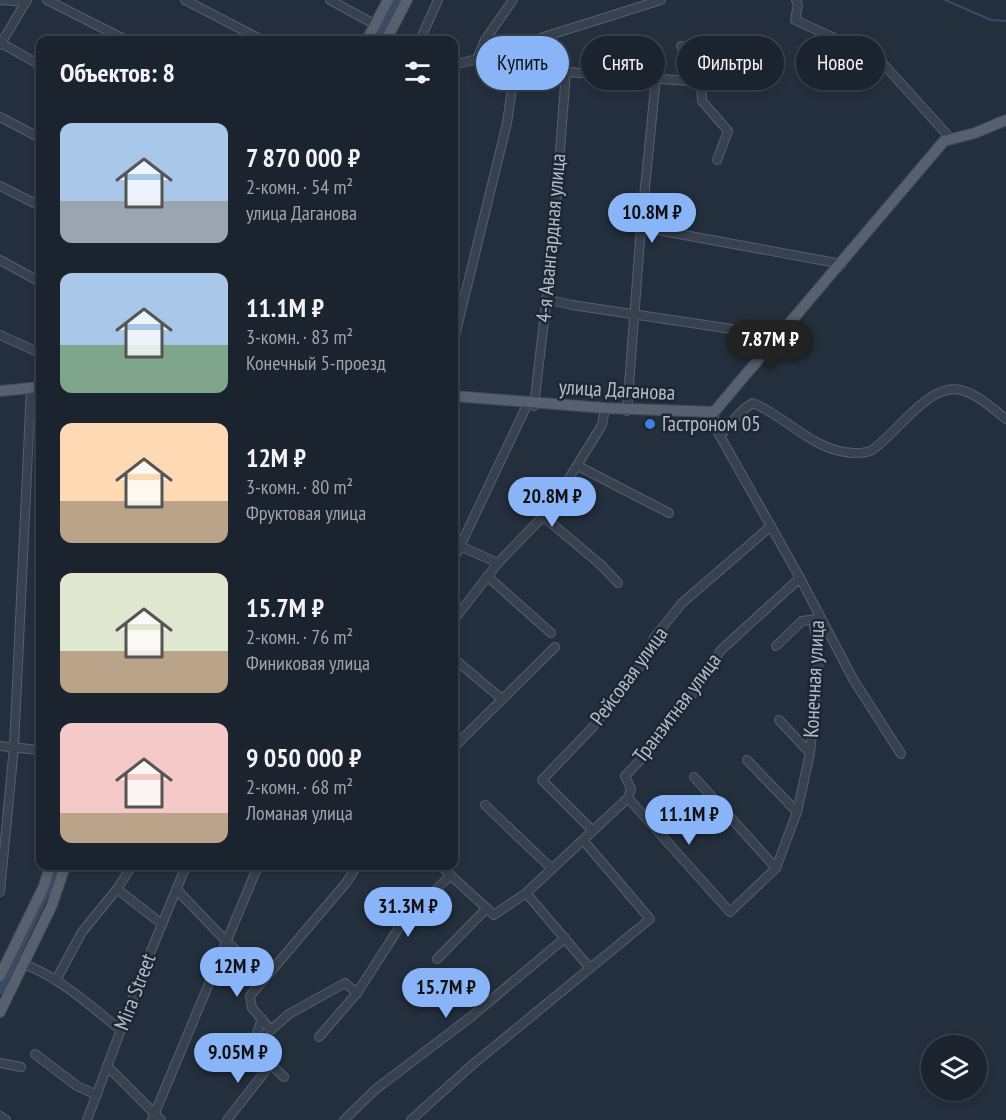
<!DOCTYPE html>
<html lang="ru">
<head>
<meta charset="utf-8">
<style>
  body { margin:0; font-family:"PT Sans Narrow",sans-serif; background:#282f3a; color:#f1f3f6; height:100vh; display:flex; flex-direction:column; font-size:22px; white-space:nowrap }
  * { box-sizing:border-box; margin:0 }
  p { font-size:20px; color:#a0a4aa }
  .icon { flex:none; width:33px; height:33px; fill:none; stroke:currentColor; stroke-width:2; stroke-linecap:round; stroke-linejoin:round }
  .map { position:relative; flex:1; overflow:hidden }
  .panel { position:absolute; left:36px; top:36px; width:422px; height:834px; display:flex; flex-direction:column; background:#1b232e; border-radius:12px; box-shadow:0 3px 9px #0003,0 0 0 2px #39404a }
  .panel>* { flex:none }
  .hud { position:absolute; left:476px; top:36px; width:440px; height:54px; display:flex; gap:12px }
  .buttons { position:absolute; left:921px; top:1035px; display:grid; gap:12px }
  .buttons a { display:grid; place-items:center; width:66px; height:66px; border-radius:50%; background:#1b232e; box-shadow:0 3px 9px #0003,0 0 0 2px #39404a; font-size:30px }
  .price { position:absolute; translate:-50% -51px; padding:0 14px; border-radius:21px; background:#8ab4f8; color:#111; font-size:20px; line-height:39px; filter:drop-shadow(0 2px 3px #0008) }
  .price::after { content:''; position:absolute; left:50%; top:36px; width:18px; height:14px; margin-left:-9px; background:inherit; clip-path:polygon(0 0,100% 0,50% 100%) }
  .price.current { background:#222; color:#fff }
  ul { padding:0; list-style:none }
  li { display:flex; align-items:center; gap:18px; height:150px; padding:0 24px }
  li span { display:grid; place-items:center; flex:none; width:168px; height:120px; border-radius:12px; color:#555 }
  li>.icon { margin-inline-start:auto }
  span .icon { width:72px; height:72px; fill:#fffc; stroke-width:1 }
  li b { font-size:26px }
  h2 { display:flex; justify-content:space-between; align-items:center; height:72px; padding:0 24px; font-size:26px }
  .chip { padding:0 21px; border-radius:27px; background:#1b232e; box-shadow:0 3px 9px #0003,0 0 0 2px #39404a; font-size:21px; line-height:54px }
  .chip.current { background:#8ab4f8; color:#111 }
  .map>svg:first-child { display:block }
</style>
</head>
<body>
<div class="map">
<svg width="1006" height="1120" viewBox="0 0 1006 1120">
  <rect width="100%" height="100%" fill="#242f3e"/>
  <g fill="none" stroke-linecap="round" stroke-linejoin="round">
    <path stroke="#394c67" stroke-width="2" d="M945 0 991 20 1006 21"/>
    <g stroke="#394c67" stroke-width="7">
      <path d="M377 40 397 0"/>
      <path d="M0 991 49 887 57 866"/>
    </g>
    <g stroke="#565f6c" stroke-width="10">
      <g id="minor">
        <path d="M1 0 26 2"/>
        <path d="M47 0 126 40"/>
        <path d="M185 0 262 40"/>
        <path d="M330 0 376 25"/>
        <path d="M796 0 798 5 795 20 878 58 952 140"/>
        <path d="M420 40 438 0"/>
        <path d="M485 40H534L661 0"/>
        <path d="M1 43 40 65"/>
        <path d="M0 45 27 0"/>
        <path d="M681 46 711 56 701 82"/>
        <path d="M477 59 515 68 701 82 702 101 728 131 717 160"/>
        <path d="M477 59 485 40 513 0"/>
        <path d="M453 65 477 59"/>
        <path d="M453 77 456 65"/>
        <path d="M0 117 40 138"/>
        <path d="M0 186 40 206"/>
        <path d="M641 227 842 264"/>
        <path d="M0 260 40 282"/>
        <path d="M546 299 572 305 778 336"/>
        <path d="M0 335 40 353"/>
        <path d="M453 344 507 123 515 68"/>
        <path d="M534 406 553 244 566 71"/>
        <path d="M627 411 641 227 656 78"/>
        <path d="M714 412V424L720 436 800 578 853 679 901 754"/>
        <path d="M720 436C731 425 739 410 753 403 787 417 814 452 854 453 860 453 868 453 872 450 897 434 930 379 964 391 980 396 993 409 1006 419"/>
        <path d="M578 466 669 513"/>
        <path d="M544 517 601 565 618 583"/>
        <path d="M453 543 498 563"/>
        <path d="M453 561 528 403"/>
        <path d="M487 576 551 633"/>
        <path d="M453 621 498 563 550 509 602 425 605 408"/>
        <path d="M776 646 802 621 816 619"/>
        <path d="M453 658 502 699"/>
        <path d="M779 720 810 753"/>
        <path d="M0 746 40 750"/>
        <path d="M453 748 555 647"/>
        <path d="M747 760 797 812"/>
        <path d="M694 777 776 868"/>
        <path d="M628 798 730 912 776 868 797 812 810 753 819 660 814 626 819 614"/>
        <path d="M485 805 552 869"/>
        <path d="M593 831 542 780 592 728 644 661 654 638 682 603 771 526"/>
        <path d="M357 866 346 883 250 996 252 1008 271 1030 289 1014 345 983 357 993"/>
        <path d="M442 866 447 872 494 915 526 893 628 798 631 789 625 776 646 754 689 699 721 650 800 578"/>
        <path d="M117 889 162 924"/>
        <path d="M176 889 226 941 265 978"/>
        <path d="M0 892 14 747 31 388"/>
        <path d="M526 893 589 967"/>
        <path d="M437 959 487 908"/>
        <path d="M23 964C60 977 90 1006 121 1030"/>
        <path d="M56 980 82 932 117 889 132 866"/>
        <path d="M262 1019 252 1047 284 1077"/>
        <path d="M319 1037 357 993 404 920 451 875"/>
        <path d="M35 1054 77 1086 97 1095"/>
        <path d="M0 1063 21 1067"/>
        <path d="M107 1066 161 1120"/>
        <path d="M0 1116 6 1120"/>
        <path d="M87 1120 146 963 186 866"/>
        <path d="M152 1120 258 866"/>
        <path d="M227 1120 271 1064"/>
        <path d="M344 1120 376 1089 472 1016 565 938"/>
        <path d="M411 1120 472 1065 650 919 583 840"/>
      </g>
    </g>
    <g stroke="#414a57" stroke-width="12">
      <g id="major">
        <path d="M367 40 388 0"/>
        <path d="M386 40 407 0"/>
        <path d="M0 391 40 387"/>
        <path d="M453 396 605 408 714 412 944 141 975 133 1006 120"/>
        <path d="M0 976 44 886 50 866"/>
        <path d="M0 1012 52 905 65 866"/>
      </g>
    </g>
    <use href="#minor" stroke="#38414e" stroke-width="8"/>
    <use href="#major" stroke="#56606e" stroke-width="10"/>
  </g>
  <circle fill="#3f7fe0" stroke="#1d2633" stroke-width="2" cx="650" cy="424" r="6"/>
  <g text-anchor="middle" stroke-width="5" stroke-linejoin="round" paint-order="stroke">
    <g font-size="21" fill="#b4bcc9" stroke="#1d2633">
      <text transform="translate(551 238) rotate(-85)" y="7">4-я Авангардная улица</text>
      <text transform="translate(617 390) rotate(3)" y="7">улица Даганова</text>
      <text transform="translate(629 676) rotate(-54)" y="7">Рейсовая улица</text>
      <text transform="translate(814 679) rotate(-87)" y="7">Конечная улица</text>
      <text transform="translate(677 708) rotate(-53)" y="7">Транзитная улица</text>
      <text transform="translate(135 992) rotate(-69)" y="7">Mira Street</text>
    </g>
    <g font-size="21" fill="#b4bcc9" stroke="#1d2633" text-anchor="start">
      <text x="662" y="431">Гастроном 05</text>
    </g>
  </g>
</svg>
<div class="buttons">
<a><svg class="icon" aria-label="layers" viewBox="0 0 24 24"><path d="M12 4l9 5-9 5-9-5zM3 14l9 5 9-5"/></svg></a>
</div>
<b class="price" style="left:652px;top:244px">10.8M ₽</b>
<b class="price current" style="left:770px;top:371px">7.87M ₽</b>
<b class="price" style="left:552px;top:528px">20.8M ₽</b>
<b class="price" style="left:689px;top:846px">11.1M ₽</b>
<b class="price" style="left:408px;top:938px">31.3M ₽</b>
<b class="price" style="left:237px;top:998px">12M ₽</b>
<b class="price" style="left:446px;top:1019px">15.7M ₽</b>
<b class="price" style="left:238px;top:1084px">9.05M ₽</b>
<div class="hud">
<a class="chip current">Купить</a>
<a class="chip">Снять</a>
<a class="chip">Фильтры</a>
<a class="chip">Новое</a>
</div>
<section class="panel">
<h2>Объектов: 8<svg class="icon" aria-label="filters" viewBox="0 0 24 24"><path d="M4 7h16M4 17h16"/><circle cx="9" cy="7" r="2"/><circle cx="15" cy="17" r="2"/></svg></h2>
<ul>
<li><span style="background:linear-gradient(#a9c7e8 65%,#9aa5b1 0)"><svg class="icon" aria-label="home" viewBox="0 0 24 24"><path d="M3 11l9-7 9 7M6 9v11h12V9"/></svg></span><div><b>7 870 000 ₽</b><p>2-комн. · 54 m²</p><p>улица Даганова</p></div></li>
<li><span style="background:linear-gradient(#a9c7e8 60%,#7fa58c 0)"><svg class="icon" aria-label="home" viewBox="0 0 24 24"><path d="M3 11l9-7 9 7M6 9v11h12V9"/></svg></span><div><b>11.1M ₽</b><p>3-комн. · 83 m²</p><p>Конечный 5-проезд</p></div></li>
<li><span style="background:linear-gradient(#ffd9b3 65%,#b9a48a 0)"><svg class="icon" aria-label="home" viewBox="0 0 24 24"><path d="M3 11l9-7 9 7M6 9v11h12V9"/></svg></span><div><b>12M ₽</b><p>3-комн. · 80 m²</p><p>Фруктовая улица</p></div></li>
<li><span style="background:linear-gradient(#dfe7d0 65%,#b9a48a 0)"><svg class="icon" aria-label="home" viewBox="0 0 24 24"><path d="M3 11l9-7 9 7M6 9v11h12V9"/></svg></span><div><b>15.7M ₽</b><p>2-комн. · 76 m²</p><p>Финиковая улица</p></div></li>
<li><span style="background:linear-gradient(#f6c9c9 75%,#b9a48a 0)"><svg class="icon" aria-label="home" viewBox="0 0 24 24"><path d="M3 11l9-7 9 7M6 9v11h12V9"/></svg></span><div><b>9 050 000 ₽</b><p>2-комн. · 68 m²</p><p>Ломаная улица</p></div></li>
</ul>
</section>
</div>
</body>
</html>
